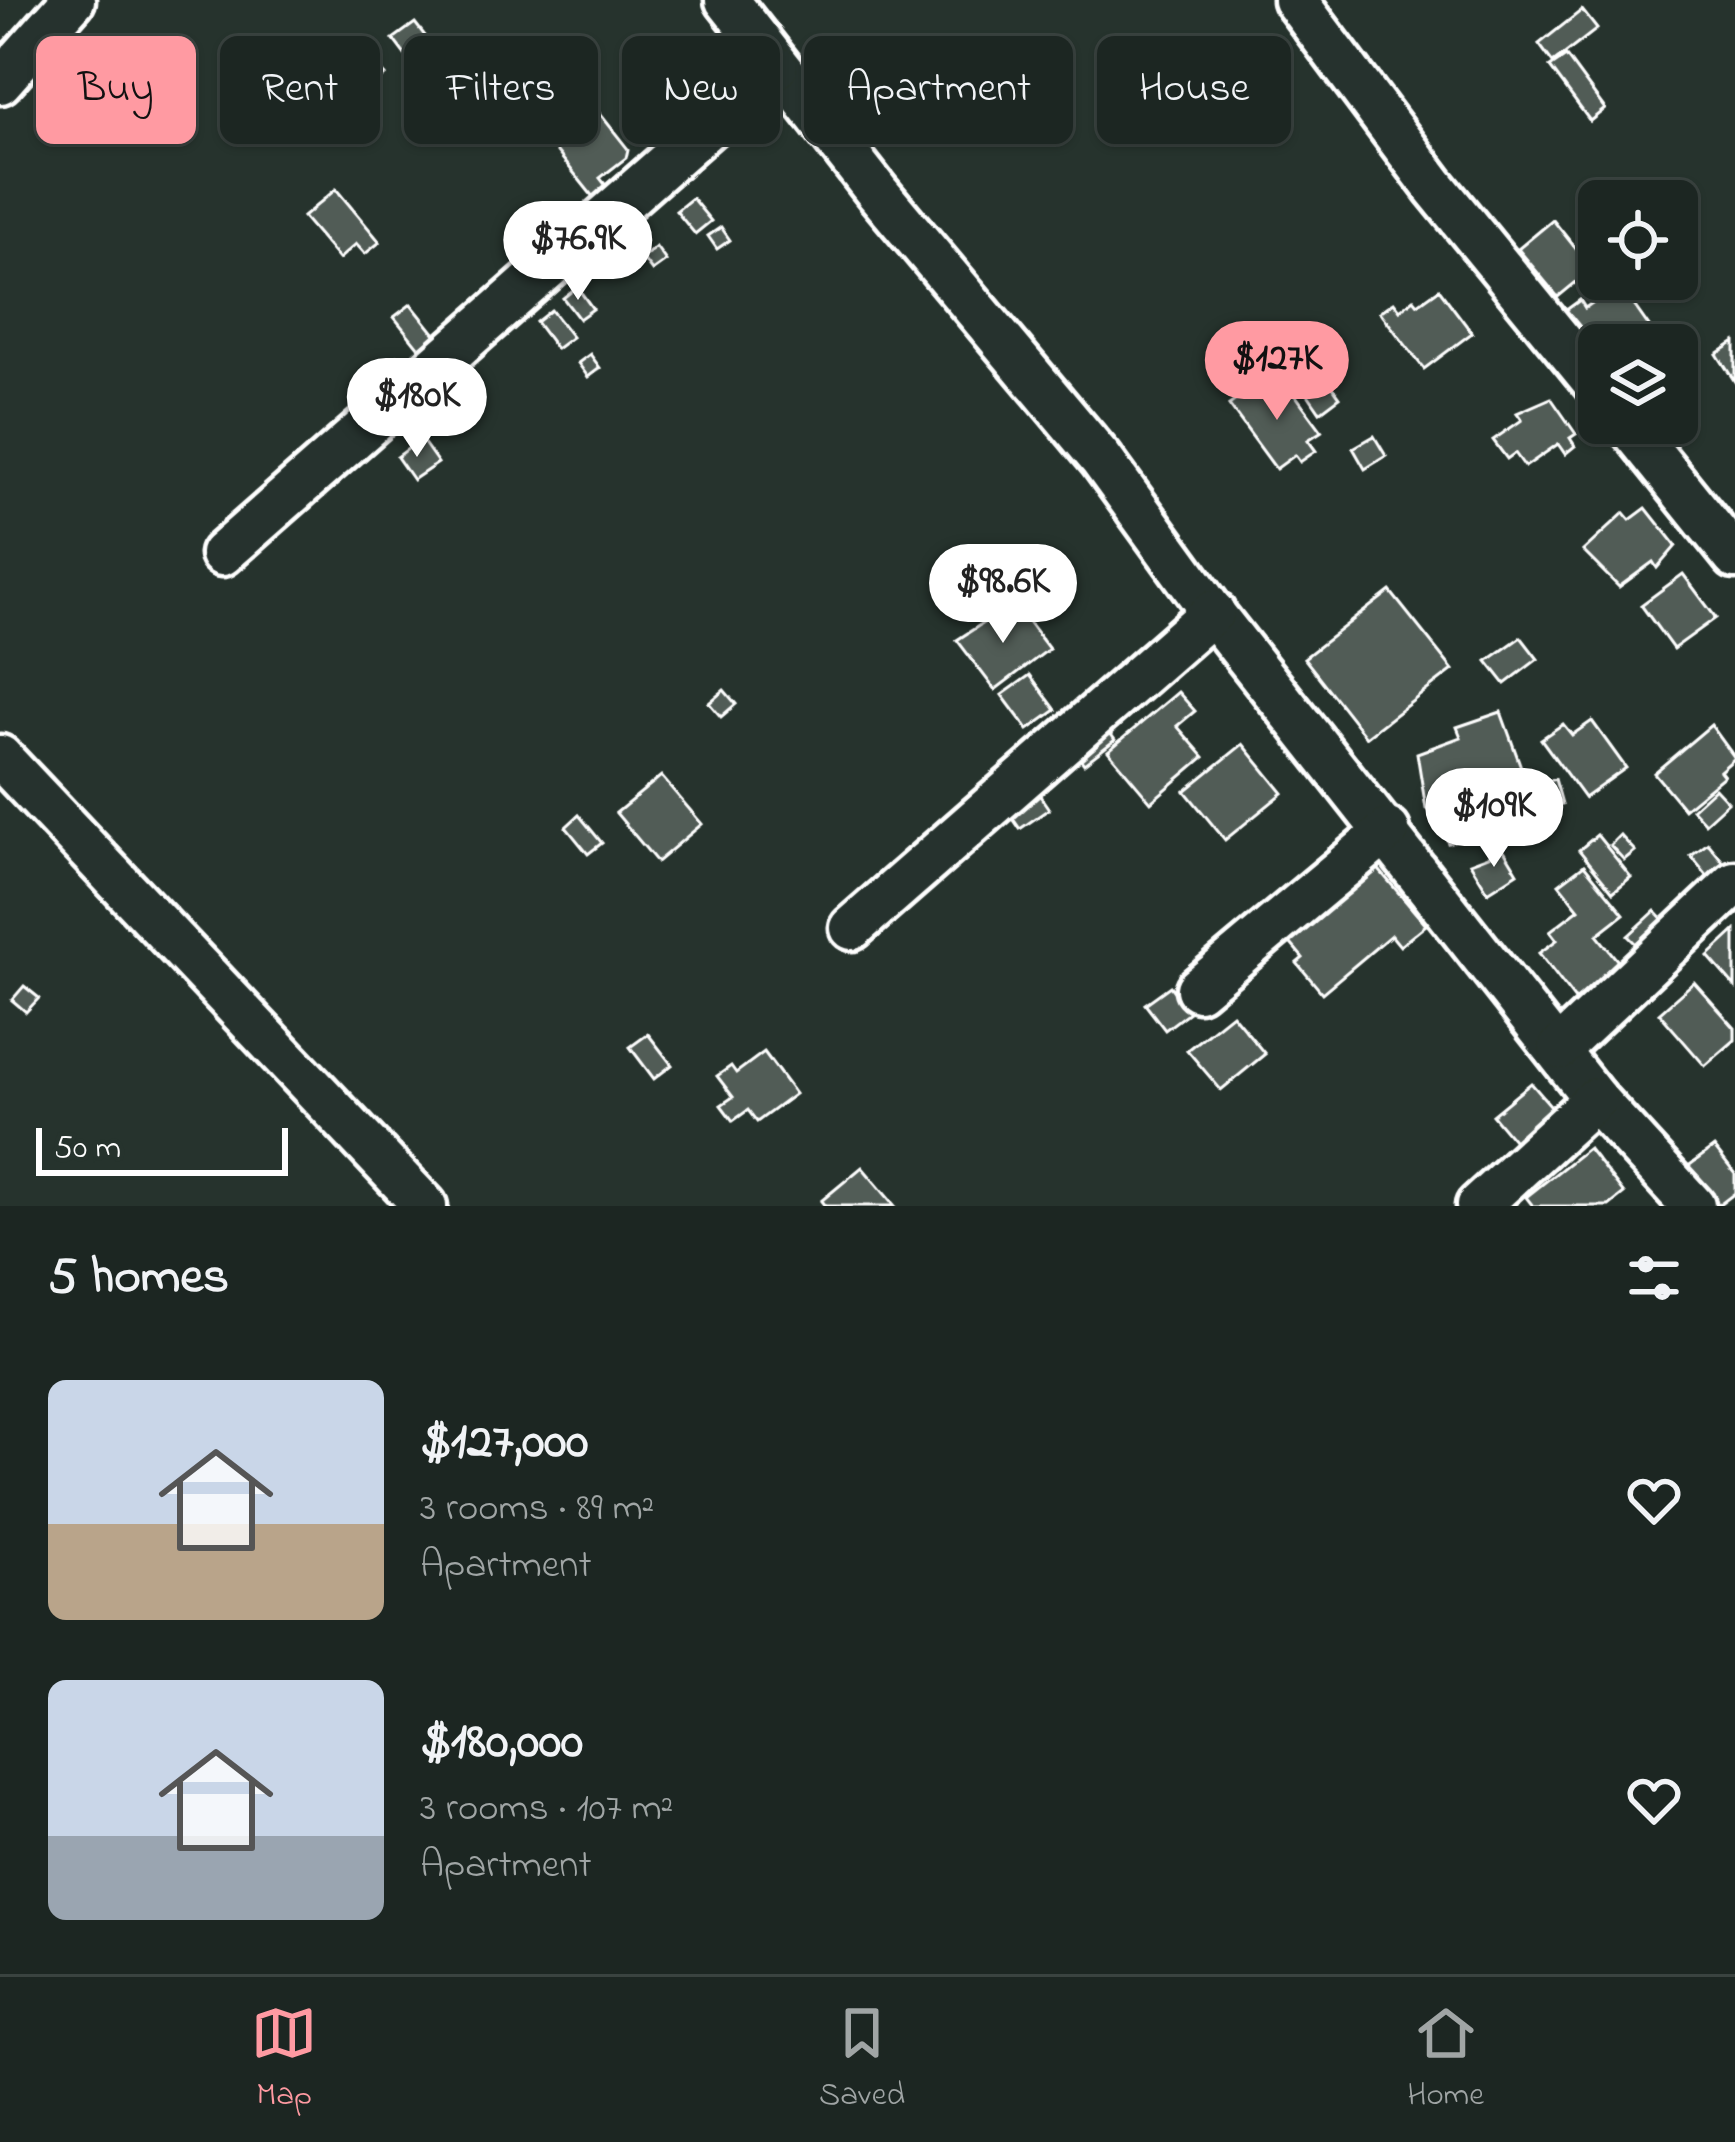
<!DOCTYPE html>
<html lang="en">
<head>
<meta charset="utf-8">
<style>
  body { margin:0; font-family:"Indie Flower",sans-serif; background:#252e2a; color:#f1f3f6; height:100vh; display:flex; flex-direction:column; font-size:45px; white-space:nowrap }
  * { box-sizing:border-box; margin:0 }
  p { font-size:39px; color:#a0a5a5 }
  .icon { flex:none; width:66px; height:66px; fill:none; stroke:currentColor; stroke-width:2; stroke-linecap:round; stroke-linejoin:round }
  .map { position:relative; height:1206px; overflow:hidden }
  .side { display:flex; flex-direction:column; background:#1c2622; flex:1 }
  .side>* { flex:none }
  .guide { position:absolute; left:36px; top:36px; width:1665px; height:108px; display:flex; gap:24px }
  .buttons { position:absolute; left:1578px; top:180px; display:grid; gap:24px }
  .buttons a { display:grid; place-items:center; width:120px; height:120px; border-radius:18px; background:#1c2622; box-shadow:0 3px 9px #0004,0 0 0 3px #3a4340; font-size:60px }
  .scale { position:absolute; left:36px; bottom:30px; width:252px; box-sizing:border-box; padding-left:12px; border:6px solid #fff; border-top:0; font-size:33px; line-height:42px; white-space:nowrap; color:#fff; -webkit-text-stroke:9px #26332d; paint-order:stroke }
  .price { position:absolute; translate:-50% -102px; padding:0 27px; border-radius:42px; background:#fff; color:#222; font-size:39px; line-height:78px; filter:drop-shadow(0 3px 6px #0008) }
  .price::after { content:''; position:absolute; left:50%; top:72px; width:36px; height:27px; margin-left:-18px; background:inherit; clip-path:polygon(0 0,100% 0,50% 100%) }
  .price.selected { background:#ff9aa2; color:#111 }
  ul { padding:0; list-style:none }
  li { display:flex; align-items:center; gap:36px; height:300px; padding:0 48px }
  li span { display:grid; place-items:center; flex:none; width:336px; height:240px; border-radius:18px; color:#555 }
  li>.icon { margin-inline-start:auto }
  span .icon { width:144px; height:144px; fill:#fffc; stroke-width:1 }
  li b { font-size:51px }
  h2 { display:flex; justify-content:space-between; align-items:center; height:144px; padding:0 48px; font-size:51px }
  .tag { padding:0 42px; border-radius:18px; background:#1c2622; box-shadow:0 3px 9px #0004,0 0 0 3px #3a4340; font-size:42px; line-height:108px }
  .tag.selected { background:#ff9aa2; color:#111 }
  .tab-bar { display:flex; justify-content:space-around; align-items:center; height:168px; border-top:3px solid #3a4340; background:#1c2622; font-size:33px; color:#a0a5a5 }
  .tab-bar a { display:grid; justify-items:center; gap:6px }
  .tab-bar .selected { color:#ff9aa2 }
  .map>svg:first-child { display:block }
</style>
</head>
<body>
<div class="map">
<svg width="1735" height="1206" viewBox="0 0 1735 1206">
  <rect width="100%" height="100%" fill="#26332d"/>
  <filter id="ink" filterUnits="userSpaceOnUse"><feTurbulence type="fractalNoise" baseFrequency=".00833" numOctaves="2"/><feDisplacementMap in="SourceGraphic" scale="24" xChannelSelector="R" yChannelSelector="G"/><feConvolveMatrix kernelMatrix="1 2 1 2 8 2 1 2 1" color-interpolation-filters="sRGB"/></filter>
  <g filter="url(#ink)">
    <g fill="#515c57" stroke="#fff" stroke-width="3">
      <path d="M1582 10 1597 29 1553 63 1539 44Z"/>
      <path d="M415 23 436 50 414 67 393 39Z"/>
      <path d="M355 38 385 75 356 98 326 62Z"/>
      <path d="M1566 56 1605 109 1590 121 1550 67Z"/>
      <path d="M586 96 628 149 626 158 600 178 611 192 598 203 541 132Z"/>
      <path d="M336 189 380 242 365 254 356 244 339 259 303 217Z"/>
      <path d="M692 198 711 221 695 234 676 211Z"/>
      <path d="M1553 220 1592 269 1558 297 1518 249Z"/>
      <path d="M538 222 550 237 534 250 522 234Z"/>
      <path d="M721 227 730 240 717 249 708 236Z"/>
      <path d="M656 247 666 261 652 271 642 258Z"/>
      <path d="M1619 284 1657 338 1647 345H1599V366L1562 313 1580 300 1585 308Z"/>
      <path d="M577 287 593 309 579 319 563 298Z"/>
      <path d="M1439 289 1472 333 1424 369 1380 312 1394 302 1400 310 1414 299 1418 304Z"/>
      <path d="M411 304 439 339 422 352 394 317Z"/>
      <path d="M551 310 572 337 556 349 536 322Z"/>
      <path d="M1735 342V382L1717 354Z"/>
      <path d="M590 354 600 368 588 377 578 363Z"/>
      <path d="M398 356 411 372 385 392 372 375Z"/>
      <path d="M1327 379 1340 397 1320 412 1307 393Z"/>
      <path d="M1262 381 1270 392 1285 381 1322 431 1308 440 1316 451 1300 462 1295 455 1276 469 1229 405Z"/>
      <path d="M1551 398 1576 434 1570 438 1575 446 1565 454 1558 444 1525 467 1515 453 1507 459 1493 440 1522 420 1517 413Z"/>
      <path d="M1374 436 1386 456 1365 469 1353 448Z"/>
      <path d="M421 439 438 463 413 480 397 457Z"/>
      <path d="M1646 508 1676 546 1657 568 1653 562 1619 587 1583 551 1624 513 1630 520Z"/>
      <path d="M1683 574 1716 618 1673 649 1641 605Z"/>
      <path d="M1390 591 1453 670 1366 737 1304 658Z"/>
      <path d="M1014 603 1049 649 995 690 957 640Z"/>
      <path d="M1521 637 1538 659 1505 684 1487 661Z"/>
      <path d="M1030 675 1056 710 1028 730 1002 695Z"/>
      <path d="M724 690 736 704 721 717 709 703Z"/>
      <path d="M1178 692 1195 711 1177 726 1204 757 1151 802 1108 751Z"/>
      <path d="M1501 712 1537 811 1448 843 1438 814 1426 809 1417 753 1461 737 1457 727Z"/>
      <path d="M1592 721 1626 768 1584 798 1541 739 1563 724 1572 735Z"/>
      <path d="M1711 725 1735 758 1720 771 1724 776 1684 809 1654 773Z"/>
      <path d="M1105 726 1115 740 1084 764 1073 750Z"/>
      <path d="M1243 744 1283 793 1225 840 1185 791Z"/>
      <path d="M661 776 702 824 657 862 616 813Z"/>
      <path d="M1555 779 1562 804 1541 810 1534 785Z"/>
      <path d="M1715 788 1728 802 1705 823 1692 809Z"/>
      <path d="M1036 790 1049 809 1020 829 1007 810Z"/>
      <path d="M579 815 602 843 588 854 566 827Z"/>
      <path d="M1597 835 1631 877 1613 892 1579 850Z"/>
      <path d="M1620 835 1635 851 1624 860 1610 845Z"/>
      <path d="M1708 843 1730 870 1713 883 1691 856Z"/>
      <path d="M1504 850 1518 873 1488 892 1470 863Z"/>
      <path d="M1369 858 1426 925 1400 946 1391 935 1322 993 1297 963 1303 958 1286 938Z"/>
      <path d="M1584 865 1624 914 1597 935 1621 965 1575 1000 1539 953 1557 940 1550 931 1579 909 1559 884Z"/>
      <path d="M1655 911 1669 926 1642 950 1628 936Z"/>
      <path d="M1735 931V987L1708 956Z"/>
      <path d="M1694 982 1735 1028V1040L1705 1066 1659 1013Z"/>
      <path d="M24 986 39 998 26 1012 12 1000Z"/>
      <path d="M1170 986 1189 1012 1165 1030 1145 1004Z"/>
      <path d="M1232 1014 1265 1054 1221 1090 1187 1050Z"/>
      <path d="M648 1034 672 1065 654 1079 630 1047Z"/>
      <path d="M764 1052 795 1094 757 1122 748 1110 733 1121 721 1105 733 1097 717 1076 731 1066 736 1073Z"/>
      <path d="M1531 1083 1557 1113 1518 1146 1492 1115Z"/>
      <path d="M1714 1147 1735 1174V1193L1718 1206 1687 1167Z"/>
      <path d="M1588 1148 1624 1194 1609 1206H1533L1526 1197Z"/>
      <path d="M862 1167 895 1206H825L821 1201Z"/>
    </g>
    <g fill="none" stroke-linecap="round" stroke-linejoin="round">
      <g stroke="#fff" stroke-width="51">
        <g id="minor">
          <path d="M727 0 878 193 1101 459 1215 616 1595 1099 1693 1206"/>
          <path d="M1295 0 1434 186 1599 388"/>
          <path d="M0 82 73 0"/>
          <path d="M1627 423 1735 557"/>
          <path d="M222 554 776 67"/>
          <path d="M0 757 425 1206"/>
          <path d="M852 928 1213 612"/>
          <path d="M1198 989 1388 830"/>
          <path d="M1560 1048 1735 883"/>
          <path d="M1478 1206 1595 1099"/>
        </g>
      </g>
      <use href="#minor" stroke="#26332d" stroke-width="42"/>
    </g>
  </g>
</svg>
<div class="buttons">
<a><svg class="icon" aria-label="locate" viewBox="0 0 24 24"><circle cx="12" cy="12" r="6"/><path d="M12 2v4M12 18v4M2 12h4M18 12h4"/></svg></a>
<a><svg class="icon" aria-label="layers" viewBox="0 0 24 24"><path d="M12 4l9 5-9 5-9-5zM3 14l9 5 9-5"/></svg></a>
</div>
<div class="scale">50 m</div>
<b class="price" style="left:578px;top:303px">$76.9K</b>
<b class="price selected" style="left:1277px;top:423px">$127K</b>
<b class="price" style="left:417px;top:460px">$180K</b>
<b class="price" style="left:1003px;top:646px">$98.6K</b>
<b class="price" style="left:1494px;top:870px">$109K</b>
<div class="guide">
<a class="tag selected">Buy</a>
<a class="tag">Rent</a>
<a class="tag">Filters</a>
<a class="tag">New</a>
<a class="tag">Apartment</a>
<a class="tag">House</a>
</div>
</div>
<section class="side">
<h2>5 homes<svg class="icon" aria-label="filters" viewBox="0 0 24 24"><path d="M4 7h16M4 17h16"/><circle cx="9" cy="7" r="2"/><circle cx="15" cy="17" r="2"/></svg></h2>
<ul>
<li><span style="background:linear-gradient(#c9d6e8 60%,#b9a48a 0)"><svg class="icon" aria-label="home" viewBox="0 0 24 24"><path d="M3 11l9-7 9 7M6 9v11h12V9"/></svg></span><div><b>$127,000</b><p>3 rooms · 89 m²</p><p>Apartment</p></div><svg class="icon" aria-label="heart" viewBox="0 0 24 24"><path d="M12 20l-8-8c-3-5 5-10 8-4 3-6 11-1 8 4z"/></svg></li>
<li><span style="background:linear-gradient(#c9d6e8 65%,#9aa5b1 0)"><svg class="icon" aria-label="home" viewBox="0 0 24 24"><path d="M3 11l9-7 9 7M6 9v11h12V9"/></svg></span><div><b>$180,000</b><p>3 rooms · 107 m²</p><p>Apartment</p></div><svg class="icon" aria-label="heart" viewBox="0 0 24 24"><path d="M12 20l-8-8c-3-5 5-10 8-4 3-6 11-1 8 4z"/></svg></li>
</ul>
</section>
<nav class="tab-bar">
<a class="selected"><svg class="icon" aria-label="map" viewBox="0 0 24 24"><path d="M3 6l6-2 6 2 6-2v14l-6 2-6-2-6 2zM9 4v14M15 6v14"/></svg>Map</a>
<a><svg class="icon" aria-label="saved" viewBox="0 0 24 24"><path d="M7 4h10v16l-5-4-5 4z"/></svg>Saved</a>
<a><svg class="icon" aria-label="home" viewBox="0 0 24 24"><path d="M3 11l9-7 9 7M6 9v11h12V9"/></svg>Home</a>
</nav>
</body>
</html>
